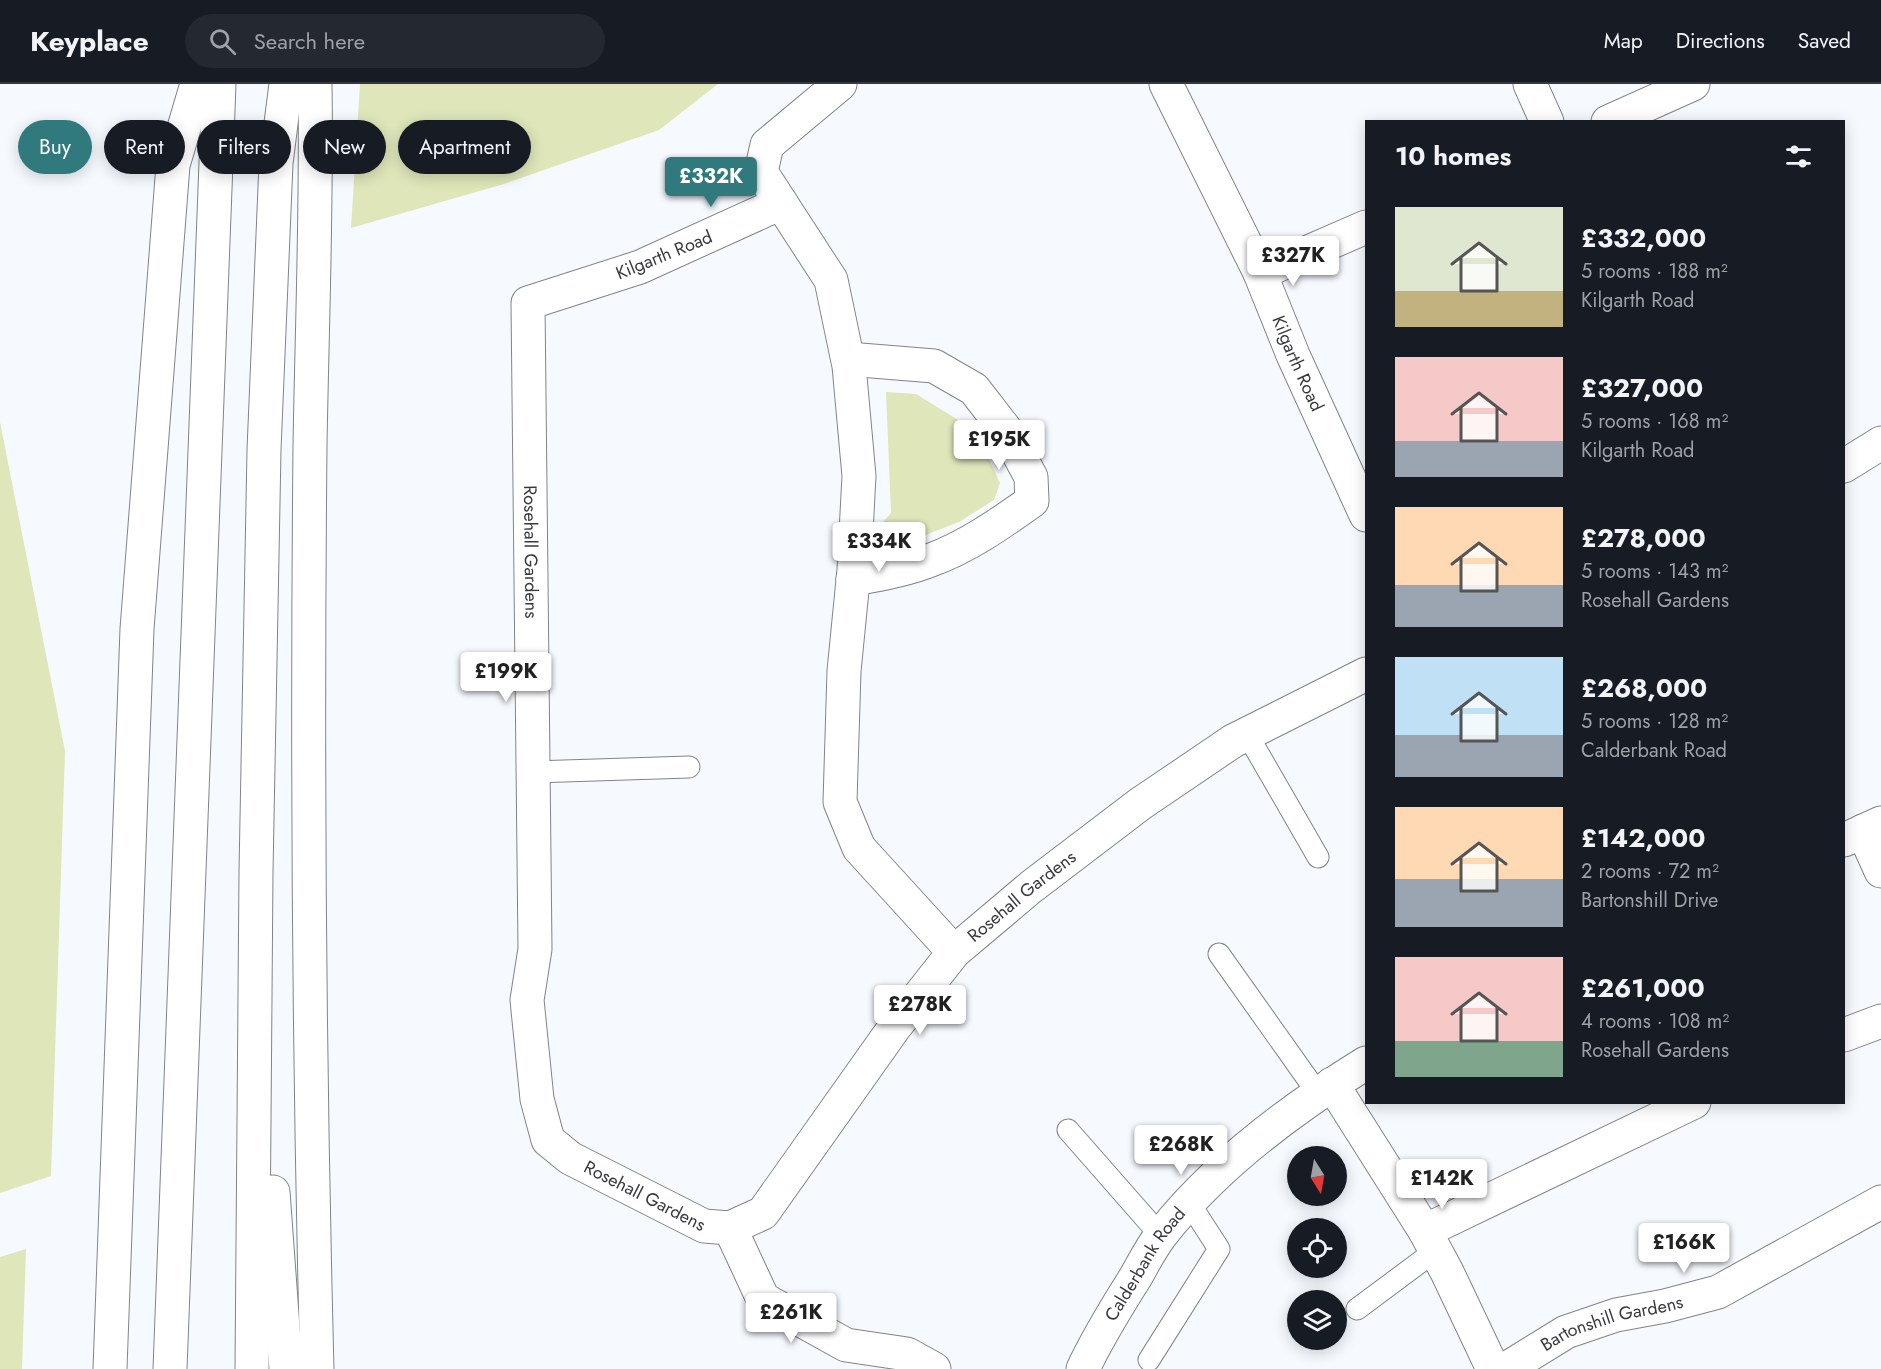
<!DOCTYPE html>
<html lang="en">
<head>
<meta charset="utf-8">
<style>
  body { margin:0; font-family:Jost,sans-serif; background:#242831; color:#f1f3f6; height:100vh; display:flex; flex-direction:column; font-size:22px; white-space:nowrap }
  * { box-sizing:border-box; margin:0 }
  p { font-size:20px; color:#9ea1a6 }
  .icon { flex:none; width:33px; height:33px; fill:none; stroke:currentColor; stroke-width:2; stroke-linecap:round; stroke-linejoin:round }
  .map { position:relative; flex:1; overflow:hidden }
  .side { position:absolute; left:1365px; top:36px; width:480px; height:984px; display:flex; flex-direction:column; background:#171b24; border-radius:0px; box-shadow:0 3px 15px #0003 }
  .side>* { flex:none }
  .hud { position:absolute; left:18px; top:36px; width:570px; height:54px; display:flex; gap:12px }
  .needle { width:39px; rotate:169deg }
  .fabs { position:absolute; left:1287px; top:1062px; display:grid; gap:12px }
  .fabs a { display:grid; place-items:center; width:60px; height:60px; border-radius:50%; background:#171b24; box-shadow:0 3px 15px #0003; font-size:30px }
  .price { position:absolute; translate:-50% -51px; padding:0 14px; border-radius:6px; background:#fff; color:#222; font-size:20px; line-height:39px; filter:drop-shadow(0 2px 3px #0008) }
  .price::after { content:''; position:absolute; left:50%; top:36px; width:18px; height:14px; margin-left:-9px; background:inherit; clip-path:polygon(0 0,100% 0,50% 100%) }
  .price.selected { background:#30797d; color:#fff }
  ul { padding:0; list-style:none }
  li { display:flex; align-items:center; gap:18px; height:150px; padding:0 30px }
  li span { display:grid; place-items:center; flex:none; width:168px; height:120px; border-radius:0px; color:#555 }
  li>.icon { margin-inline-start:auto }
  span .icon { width:72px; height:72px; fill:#fffc; stroke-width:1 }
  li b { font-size:26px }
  h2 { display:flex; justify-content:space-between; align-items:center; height:72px; padding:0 30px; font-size:26px }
  .pill { padding:0 21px; border-radius:27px; background:#171b24; box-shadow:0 3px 15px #0003; font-size:21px; line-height:54px }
  .pill.selected { background:#30797d; color:#fff }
  header { display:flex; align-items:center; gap:36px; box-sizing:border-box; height:84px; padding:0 30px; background:#171b24; border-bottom:2px solid #363941 }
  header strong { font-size:28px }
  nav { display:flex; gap:33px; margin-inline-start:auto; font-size:21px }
  .search { width:420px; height:54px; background:#242831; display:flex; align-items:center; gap:15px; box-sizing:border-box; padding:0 21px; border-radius:33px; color:#9ea1a6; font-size:22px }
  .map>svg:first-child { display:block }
</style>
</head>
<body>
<header>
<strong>Keyplace</strong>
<div class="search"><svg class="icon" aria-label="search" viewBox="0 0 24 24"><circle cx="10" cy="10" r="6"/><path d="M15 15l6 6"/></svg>Search here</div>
<nav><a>Map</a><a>Directions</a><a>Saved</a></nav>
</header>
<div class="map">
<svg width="1881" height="1285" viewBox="0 0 1881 1285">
  <rect width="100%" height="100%" fill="#f6faff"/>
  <g fill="#dee6ba">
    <path d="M360 0H718L659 46 504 100 351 144Z"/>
    <path d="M886 308 916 310 976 347 1000 399 994 416 959 438 899 461 876 446 891 429Z"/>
    <path d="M0 338 65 667 51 1092 0 1109Z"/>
    <path d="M26 1165 22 1285H0V1173Z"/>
  </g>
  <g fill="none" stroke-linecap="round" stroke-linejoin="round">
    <g stroke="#808488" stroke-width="23">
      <g id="lane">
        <path d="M1247 650 1318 773"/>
        <path d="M533 688 689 683"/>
        <path d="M1219 870 1319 1011"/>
        <path d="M1068 1046 1161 1152"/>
        <path d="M1357 1225 1435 1167"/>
        <path d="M1149 1276 1219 1165 1190 1120"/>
      </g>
    </g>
    <g stroke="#808488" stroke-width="35">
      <g id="street">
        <path id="s1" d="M840 0 767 61 761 88 781 119 640 183 528 219 535 865 527 916 537 1015 548 1056 570 1074 704 1142 730 1144 763 1129 894 944 954 868 1031 803 1140 720 1233 657 1366 590"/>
        <path id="s2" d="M1166 0 1260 189 1293 271 1366 431"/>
        <path d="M1530 0 1547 38"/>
        <path d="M1608 38 1693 0"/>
        <path d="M781 119 831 196 849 282 859 392 854 486 844 587 840 718 859 764 954 868"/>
        <path d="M1260 189 1366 143"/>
        <path d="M848 275 934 282 974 305 1005 345 1031 393 1032 417C1001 439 967 463 931 476 906 486 879 491 853 495"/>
        <path d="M1844 382 1881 359"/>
        <path d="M1863 747 1881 787"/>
        <path d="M1844 951 1881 937"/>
        <path d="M1332 1000 1425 1147 1447 1188 1493 1285"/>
        <path d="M730 1144 763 1215 846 1261 907 1270 934 1285"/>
        <path d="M1425 1147 1694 1018"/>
        <path id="s3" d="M1506 1285 1566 1248 1616 1231 1665 1222 1718 1208 1881 1118"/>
      </g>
    </g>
    <g stroke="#808488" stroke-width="35">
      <g id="secondary">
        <path d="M1844 756 1881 739"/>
        <path id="s4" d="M1083 1285C1098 1253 1116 1224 1135 1194 1143 1180 1151 1164 1161 1151 1214 1083 1293 1024 1366 979"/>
      </g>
    </g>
    <g stroke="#808488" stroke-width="35">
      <g id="highway">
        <path d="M315 0C317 121 312 241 310 362 307 669 309 977 317 1285"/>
        <path d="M273 1108 286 1285"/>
        <path d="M110 1285 137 545 173 81 197 0"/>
        <path d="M170 1285 219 0"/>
        <path d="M252 1285 256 788 264 366 276 79 286 0"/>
      </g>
    </g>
    <use href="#lane" stroke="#fff" stroke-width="21"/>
    <use href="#street" stroke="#fff" stroke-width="33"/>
    <use href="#secondary" stroke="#fff" stroke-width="33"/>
    <use href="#highway" stroke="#fff" stroke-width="33"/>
  </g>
  <g text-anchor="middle" stroke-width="4.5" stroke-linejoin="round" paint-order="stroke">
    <g font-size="18" fill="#37393b" stroke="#fff">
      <text transform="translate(664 171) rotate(-22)" y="6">Kilgarth Road</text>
      <text dy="6" stroke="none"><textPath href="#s2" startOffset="309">Kilgarth Road</textPath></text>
      <text dy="6" stroke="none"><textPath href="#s1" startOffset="681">Rosehall Gardens</textPath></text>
      <text dy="6" stroke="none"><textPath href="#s1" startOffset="1924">Rosehall Gardens</textPath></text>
      <text dy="6" stroke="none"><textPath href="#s1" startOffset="1384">Rosehall Gardens</textPath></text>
      <text dy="6" stroke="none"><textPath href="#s4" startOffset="122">Calderbank Road</textPath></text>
      <text dy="6" stroke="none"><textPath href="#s3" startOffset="117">Bartonshill Gardens</textPath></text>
    </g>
  </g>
</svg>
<div class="fabs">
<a><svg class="needle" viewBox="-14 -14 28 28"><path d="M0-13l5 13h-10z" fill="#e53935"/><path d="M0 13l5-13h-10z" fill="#9ea1a6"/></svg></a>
<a><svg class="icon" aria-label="locate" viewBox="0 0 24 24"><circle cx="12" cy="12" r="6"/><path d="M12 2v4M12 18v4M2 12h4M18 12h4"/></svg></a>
<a><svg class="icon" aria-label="layers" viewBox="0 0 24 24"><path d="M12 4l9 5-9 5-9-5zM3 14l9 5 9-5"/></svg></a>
</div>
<b class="price selected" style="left:711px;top:124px">£332K</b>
<b class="price" style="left:1293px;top:203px">£327K</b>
<b class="price" style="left:999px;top:387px">£195K</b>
<b class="price" style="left:879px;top:489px">£334K</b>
<b class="price" style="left:506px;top:619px">£199K</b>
<b class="price" style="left:920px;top:952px">£278K</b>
<b class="price" style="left:1181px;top:1092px">£268K</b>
<b class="price" style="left:1442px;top:1126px">£142K</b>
<b class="price" style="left:1684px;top:1190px">£166K</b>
<b class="price" style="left:791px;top:1260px">£261K</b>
<div class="hud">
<a class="pill selected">Buy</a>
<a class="pill">Rent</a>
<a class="pill">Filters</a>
<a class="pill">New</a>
<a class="pill">Apartment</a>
</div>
<section class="side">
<h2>10 homes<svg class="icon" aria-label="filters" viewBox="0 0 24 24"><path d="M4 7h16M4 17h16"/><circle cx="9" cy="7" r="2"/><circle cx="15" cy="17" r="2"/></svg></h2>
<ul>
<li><span style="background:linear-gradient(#dfe7d0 70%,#c2b280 0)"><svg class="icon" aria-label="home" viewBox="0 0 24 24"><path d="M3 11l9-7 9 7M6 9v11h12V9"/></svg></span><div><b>£332,000</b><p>5 rooms · 188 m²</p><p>Kilgarth Road</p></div></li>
<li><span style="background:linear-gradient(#f6c9c9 70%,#9aa5b1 0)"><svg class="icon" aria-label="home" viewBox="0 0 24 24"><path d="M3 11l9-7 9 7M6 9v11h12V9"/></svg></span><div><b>£327,000</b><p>5 rooms · 168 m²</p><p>Kilgarth Road</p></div></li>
<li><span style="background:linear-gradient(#ffd9b3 65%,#9aa5b1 0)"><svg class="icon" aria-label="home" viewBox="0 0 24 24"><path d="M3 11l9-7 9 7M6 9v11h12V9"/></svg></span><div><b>£278,000</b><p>5 rooms · 143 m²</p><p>Rosehall Gardens</p></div></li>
<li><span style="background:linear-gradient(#bfe0f5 65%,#9aa5b1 0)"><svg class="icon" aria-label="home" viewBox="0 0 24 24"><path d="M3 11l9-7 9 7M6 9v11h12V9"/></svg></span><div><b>£268,000</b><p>5 rooms · 128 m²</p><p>Calderbank Road</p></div></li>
<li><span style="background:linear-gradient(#ffd9b3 60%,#9aa5b1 0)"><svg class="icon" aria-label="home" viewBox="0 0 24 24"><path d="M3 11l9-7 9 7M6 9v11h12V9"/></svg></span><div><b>£142,000</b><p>2 rooms · 72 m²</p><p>Bartonshill Drive</p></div></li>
<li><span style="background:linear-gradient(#f6c9c9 70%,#7fa58c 0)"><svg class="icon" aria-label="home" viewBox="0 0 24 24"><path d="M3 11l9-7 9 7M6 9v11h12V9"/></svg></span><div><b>£261,000</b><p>4 rooms · 108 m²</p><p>Rosehall Gardens</p></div></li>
</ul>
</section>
</div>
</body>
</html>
